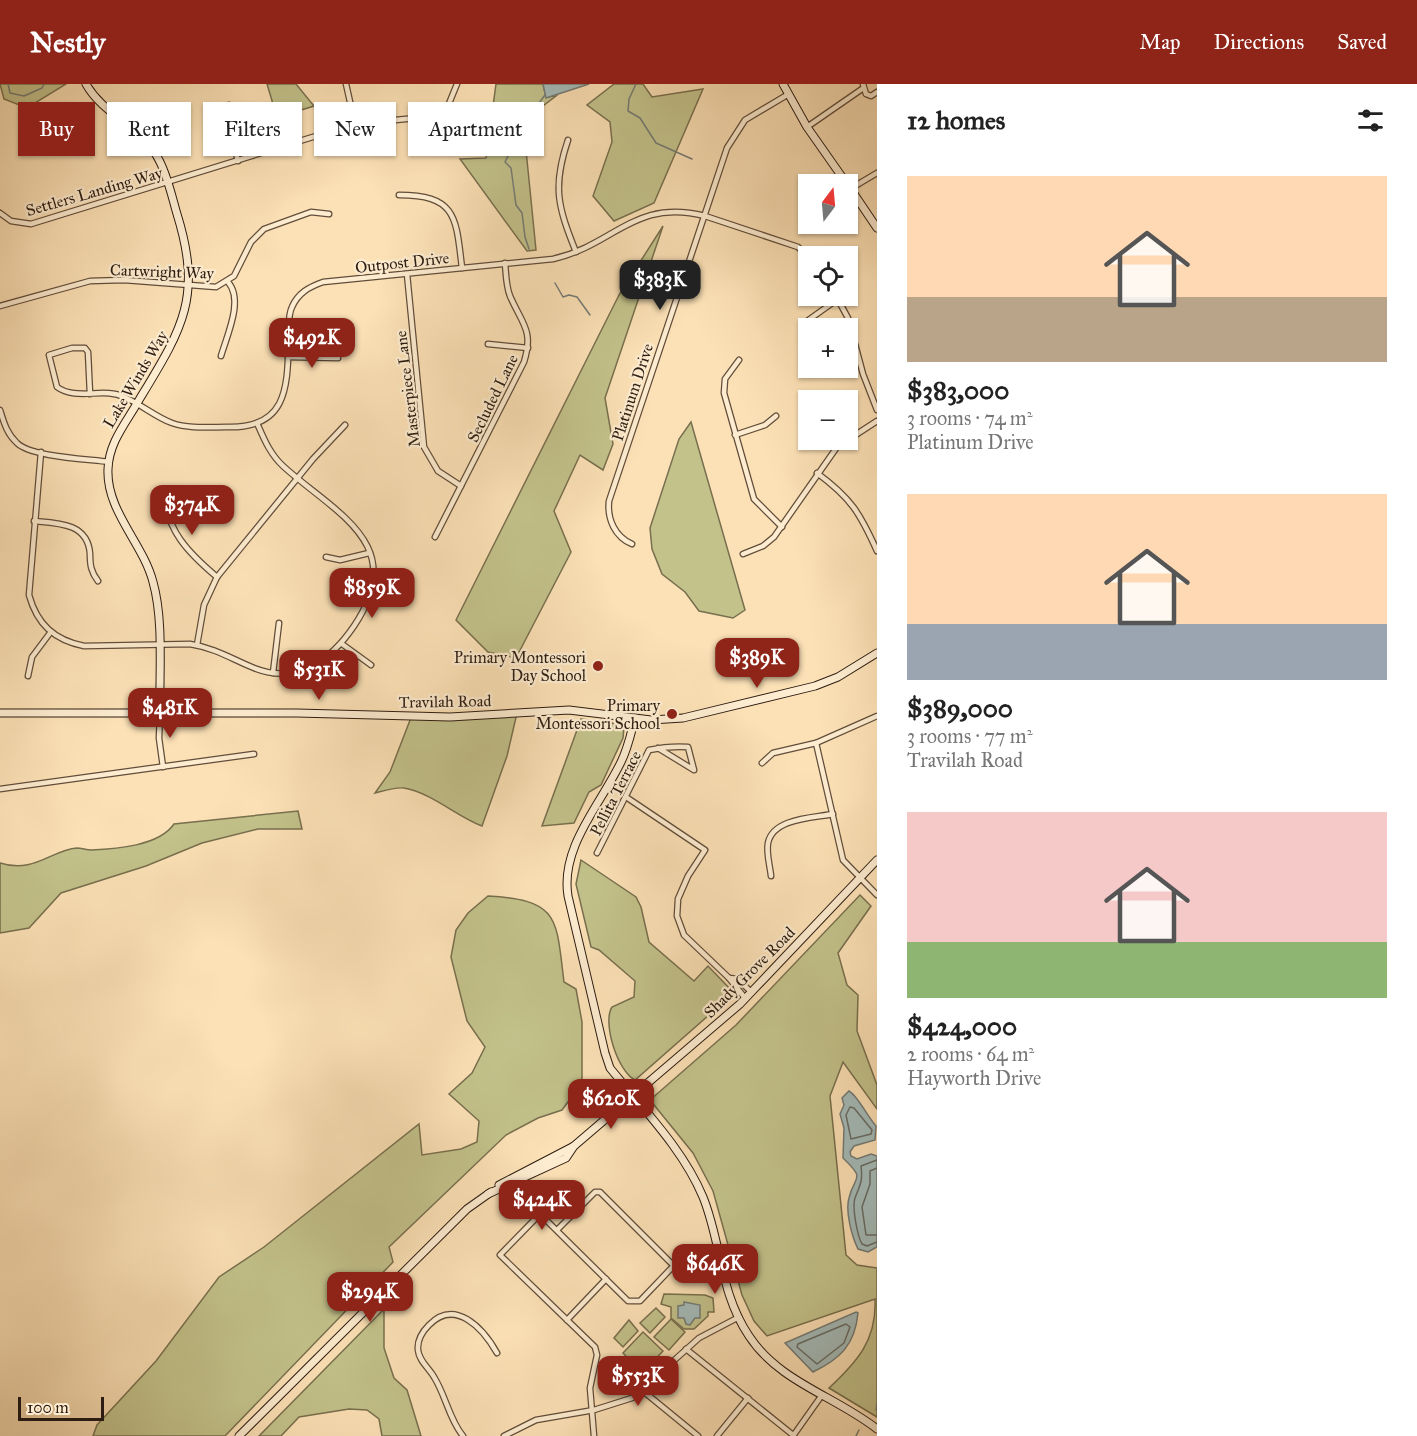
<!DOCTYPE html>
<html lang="en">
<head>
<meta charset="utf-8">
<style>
  body { margin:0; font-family:"IM FELL Great Primer",serif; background:#f2f2f2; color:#222; height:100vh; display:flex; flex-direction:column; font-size:22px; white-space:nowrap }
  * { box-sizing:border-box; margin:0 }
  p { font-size:20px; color:#767676 }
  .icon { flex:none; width:33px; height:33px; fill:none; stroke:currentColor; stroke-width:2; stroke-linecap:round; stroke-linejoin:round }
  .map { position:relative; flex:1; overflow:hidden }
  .details { display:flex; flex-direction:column; background:#fff; width:540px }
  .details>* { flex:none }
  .top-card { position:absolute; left:18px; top:18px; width:570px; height:54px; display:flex; gap:12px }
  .needle { width:39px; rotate:16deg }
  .fabs { position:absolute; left:798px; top:90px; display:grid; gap:12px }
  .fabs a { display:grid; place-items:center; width:60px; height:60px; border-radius:0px; background:#fff; box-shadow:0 2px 4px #0004; font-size:30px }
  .scale { position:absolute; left:18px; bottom:15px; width:86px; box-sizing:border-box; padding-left:6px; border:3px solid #2d1c11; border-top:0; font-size:16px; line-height:21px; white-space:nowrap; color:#2d1c11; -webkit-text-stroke:4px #fdecd0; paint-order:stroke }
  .price { position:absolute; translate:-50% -51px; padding:0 14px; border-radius:12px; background:#8f2418; color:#fff; font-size:20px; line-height:39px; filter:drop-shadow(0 2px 3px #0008) }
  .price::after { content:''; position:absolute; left:50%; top:36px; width:18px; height:14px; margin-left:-9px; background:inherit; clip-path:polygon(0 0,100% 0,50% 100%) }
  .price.on { background:#222; color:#fff }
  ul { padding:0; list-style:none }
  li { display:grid; align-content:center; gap:12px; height:318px; padding:0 30px }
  li span { display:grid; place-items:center; height:186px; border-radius:0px; color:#555 }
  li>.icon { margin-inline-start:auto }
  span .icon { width:108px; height:108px; fill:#fffc; stroke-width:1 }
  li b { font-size:26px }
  h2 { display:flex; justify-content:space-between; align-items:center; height:72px; padding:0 30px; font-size:26px }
  .tag { padding:0 21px; border-radius:0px; background:#fff; box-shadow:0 2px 4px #0004; font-size:21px; line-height:54px }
  .tag.on { background:#8f2418; color:#fff }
  header { display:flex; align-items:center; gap:36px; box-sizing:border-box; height:84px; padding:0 30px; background:#8f2418; color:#fff }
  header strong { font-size:28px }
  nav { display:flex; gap:33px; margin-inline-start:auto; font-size:21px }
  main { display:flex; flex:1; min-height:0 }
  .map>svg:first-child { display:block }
</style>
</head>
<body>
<header>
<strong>Nestly</strong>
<nav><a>Map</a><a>Directions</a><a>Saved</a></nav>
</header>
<main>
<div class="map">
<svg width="877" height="1352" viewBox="0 0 877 1352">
  <rect width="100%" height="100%" fill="#fce1b6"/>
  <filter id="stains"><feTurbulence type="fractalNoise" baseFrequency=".00333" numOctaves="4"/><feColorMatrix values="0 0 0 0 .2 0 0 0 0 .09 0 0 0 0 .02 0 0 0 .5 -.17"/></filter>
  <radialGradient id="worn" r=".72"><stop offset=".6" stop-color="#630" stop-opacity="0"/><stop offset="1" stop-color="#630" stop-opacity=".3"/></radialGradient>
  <g fill="#c3c28b" stroke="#786f4e" stroke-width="1.5">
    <path d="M0 0H66L27 24 4 15Z"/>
    <path d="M267 0H296L314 22 269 36 273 20Z"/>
    <path d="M496 0H543L546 13 556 12 539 25 525 56 536 166 527 167 460 75 486 74Z"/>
    <path d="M614 0H643L652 13 703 5 654 119 614 137 593 112 612 58 610 38 587 21Z"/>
    <path d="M663 142 605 314 613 360 603 386 580 371 554 427 571 468 516 574 488 568 456 536 619 211Z"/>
    <path d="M691 338 745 526 733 534 699 527 685 508 662 490 652 465 650 444 679 355Z"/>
    <path d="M517 629 507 672 482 742C456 732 432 709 404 704 395 703 383 707 375 709L390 688 412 631Z"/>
    <path d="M581 635 612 639 624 644 623 654 601 701 589 708 574 739 542 742Z"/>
    <path d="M298 727 302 745H258L202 759 146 782 61 809 29 844 0 849V779C34 790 51 766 77 764 82 764 86 766 91 766 116 765 159 762 174 740Z"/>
    <path d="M581 776 636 813 641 823 649 858 694 897 708 882 734 909 635 996C618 988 602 939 612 923L634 913 635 897 599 866 591 863 576 800Z"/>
    <path d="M860 811 871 822 838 869 847 901 858 911 857 947 877 1001V1025L843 978 830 1012 846 1171 857 1181 877 1184V1333L829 1304C857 1278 877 1256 875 1215L767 1252 754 1237 742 1211 713 1107 693 1069 650 1016 736 941Z"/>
    <path d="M488 812C560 816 556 834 564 898L576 905 582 938V999L562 1026 538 1034 506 1051 389 1163 393 1178 225 1352H93L97 1341 156 1277 219 1193 264 1163 419 1040 422 1071 461 1065 477 1058 479 1037 449 1010 472 989 485 963 467 937 451 873 456 846 468 829Z"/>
    <path d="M664 1210 705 1211 713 1214 714 1228H708V1232L694 1245H684L671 1234V1223L661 1220Z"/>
    <path d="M656 1224 665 1233 650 1249 640 1239Z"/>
    <path d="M384 1225V1264L394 1294 407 1306 421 1352H382L379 1335 367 1326 349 1325 299 1333 281 1352H259Z"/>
    <path d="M671 1235 685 1248 669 1266 654 1253Z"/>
    <path d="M629 1236 638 1247 623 1263 614 1254Z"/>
    <path d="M643 1248 663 1267 642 1289 623 1269Z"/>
  </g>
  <g fill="#a4bbb9" stroke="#747b76" stroke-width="1.5">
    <path d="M543 0H589L546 14Z"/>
    <path d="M849 1007C857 1011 868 1033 876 1042L875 1056 854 1062 850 1068 851 1072 857 1075 871 1070 877 1072V1163L868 1168 858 1165C852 1153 845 1127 849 1114 854 1091 867 1097 843 1074L844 1044 840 1030 844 1021 842 1014Z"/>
    <path d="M684 1218 700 1221V1234H695L690 1241 686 1240 684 1234H678V1222L684 1221Z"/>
    <path d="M856 1228 858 1229C855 1261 840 1275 813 1288L785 1259Z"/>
  </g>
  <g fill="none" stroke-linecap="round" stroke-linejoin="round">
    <g stroke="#686c65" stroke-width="1.5">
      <path d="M850 1023 854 1024 872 1046 871 1050 851 1055 846 1031Z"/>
      <path d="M877 1076 861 1082C863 1097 860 1101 855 1114 852 1123 857 1151 862 1160L867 1162 877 1158"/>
      <path d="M877 1084 870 1087V1100L862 1123 866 1151H877"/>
      <path d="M846 1240 850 1243 844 1259 817 1280 797 1263 798 1260Z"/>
    </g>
    <g stroke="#747b76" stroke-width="1.5">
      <path d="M8 0 10 9 24 12 42 4 44 0"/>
      <path d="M636 0 629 15 628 27 640 34 656 59 692 75"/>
      <path d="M529 165 525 153 522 129 516 121 511 84 505 78 525 38 545 11"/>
      <path d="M555 199 563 213 569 211 577 213 590 231"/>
      <path d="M876 1326 877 1319"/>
      <path d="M856 1352 859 1346"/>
    </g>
    <g stroke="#614d3a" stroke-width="7">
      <g id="street">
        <path d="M346 0 355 40"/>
        <path d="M863 0 866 10 871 12 877 8"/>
        <path d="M229 21 227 34 238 77"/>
        <path d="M807 43 862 5"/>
        <path d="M568 56C552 103 558 123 576 168"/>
        <path d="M850 105 877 89"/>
        <path d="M399 111C457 111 456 134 462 184"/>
        <path d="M0 129 11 137 31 140 355 40 436 32 448 22 457 0"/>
        <path d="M407 190 424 363 438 387 461 402"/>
        <path d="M836 212 848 234 863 290 877 326"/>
        <path d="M0 222 90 197 124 196 216 203 234 192 251 158 264 145 311 128 329 130"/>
        <path d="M807 237 838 215"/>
        <path d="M488 260 528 264"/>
        <path d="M221 272C227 251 244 216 228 198"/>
        <path d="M288 273 338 274"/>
        <path d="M739 276 725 295 724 309 754 415 782 443"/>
        <path d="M90 310 88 268 85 264H72L49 271 57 303C76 317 104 303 124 313 141 320 155 333 172 339 189 345 209 343 227 343 291 345 287 298 289 250 289 241 288 231 292 223 298 209 309 203 323 198L553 175C615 161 634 114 705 132L798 163 808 173"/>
        <path d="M0 326C4 339 7 350 17 359 31 373 88 375 109 378"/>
        <path d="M735 351 765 341 776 332"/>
        <path d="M41 368 29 511C37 540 54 556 84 562L190 560C215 564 232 575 254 584 297 601 331 576 354 542 410 459 334 429 283 382 270 370 264 355 257 339"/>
        <path d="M817 389C851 414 860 429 877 467"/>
        <path d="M167 408C162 444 192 472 217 493"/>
        <path d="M34 437C58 439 88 439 90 470 90 481 91 488 98 497"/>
        <path d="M435 453 524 278C534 246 522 240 510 212 506 202 506 190 505 179"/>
        <path d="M632 460C615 453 607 435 609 417L727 64 745 36 787 11"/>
        <path d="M743 470 763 462 774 453 837 363 877 337"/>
        <path d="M326 473 340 476 369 469"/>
        <path d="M342 560 371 581"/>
        <path d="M197 561 204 521 217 493 313 375 345 341"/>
        <path d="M273 589 279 539"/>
        <path d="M28 592 32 573 50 549"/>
        <path d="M160 629 159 654 163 683"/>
        <path d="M816 659 843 776 877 811"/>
        <path d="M762 679 773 669 816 659 877 632"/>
        <path d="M0 705 254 670"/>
        <path d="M626 713 705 766 688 792 678 815 677 832 684 851 729 894 745 914"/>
        <path d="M597 769 649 666C663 663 674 662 688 663L694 686 658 664"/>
        <path d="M771 792C770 782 766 769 768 759 773 734 813 734 833 730"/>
        <path d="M729 894 738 895 751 908"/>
        <path d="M557 1146 595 1108H600L674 1182"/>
        <path d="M567 1236 606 1195"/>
        <path d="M686 1265 793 1351"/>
        <path d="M643 1307 698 1352"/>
        <path d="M463 1352C449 1335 446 1312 434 1293 429 1284 419 1277 418 1266 417 1256 423 1247 429 1241 455 1214 483 1244 497 1269"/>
        <path d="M504 1352 536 1336 594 1326 632 1314 699 1254 739 1233"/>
        <path d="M594 1352 590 1304 597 1271 595 1263 500 1171 539 1131 542 1132 628 1217H640L683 1172 716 1164"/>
        <path d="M717 1352 748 1314"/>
        <path d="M793 1352 822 1311"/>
      </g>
    </g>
    <g stroke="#2d1c11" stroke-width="9">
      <g id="secondary">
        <path d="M86 0C104 32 144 44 160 78 168 94 172 113 177 130 203 214 182 245 139 316 126 339 109 358 108 385 106 427 143 459 153 498 164 537 159 589 160 629"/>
        <path d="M783 0 807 43 847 100"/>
        <path d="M848 101 877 144"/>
        <path d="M0 629H297L450 633 569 626 651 636 683 634 815 602 838 593 877 569"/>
        <path d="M635 634C631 649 628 664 621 678 601 720 560 763 568 812L605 969 610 984C643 1025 683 1065 703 1113 722 1160 719 1207 749 1252 779 1298 835 1312 877 1345"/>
        <path d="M499 1101 574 1062"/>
        <path d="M488 1110 566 1074 574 1062 740 920 877 776"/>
        <path d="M239 1352 467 1125 491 1108"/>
      </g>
    </g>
    <use href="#street" stroke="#fdecd0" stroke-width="4.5"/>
    <use href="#secondary" stroke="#fdecd0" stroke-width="7"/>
  </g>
  <g fill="#8f2418" stroke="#fdecd0" stroke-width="2">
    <circle cx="598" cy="582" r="6"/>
    <circle cx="672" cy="630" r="6"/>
  </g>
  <g text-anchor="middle" stroke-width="4.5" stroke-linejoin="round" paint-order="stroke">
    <g font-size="16" fill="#2d1c11" stroke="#fdecd0">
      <text transform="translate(94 107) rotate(-16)" y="6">Settlers Landing Way</text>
      <text transform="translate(402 178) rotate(-6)" y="6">Outpost Drive</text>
      <text transform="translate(162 187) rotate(2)" y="6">Cartwright Way</text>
      <text transform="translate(135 295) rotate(-59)" y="6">Lake Winds Way</text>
      <text transform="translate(407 305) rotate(-97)" y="6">Masterpiece Lane</text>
      <text transform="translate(632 308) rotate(-72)" y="6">Platinum Drive</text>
      <text transform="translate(492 314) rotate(-64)" y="6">Secluded Lane</text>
      <text transform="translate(445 617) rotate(-1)" y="6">Travilah Road</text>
      <text transform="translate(615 709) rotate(-63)" y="6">Pellita Terrace</text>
      <text transform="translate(749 888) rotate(-45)" y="6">Shady Grove Road</text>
    </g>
    <g font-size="16" fill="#2d1c11" stroke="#fdecd0" text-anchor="end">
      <text x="586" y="579">Primary Montessori<tspan x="586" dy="18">Day School</tspan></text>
      <text x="660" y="627">Primary<tspan x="660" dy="18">Montessori School</tspan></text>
    </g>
  </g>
  <rect width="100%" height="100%" filter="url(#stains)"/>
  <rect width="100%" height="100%" fill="url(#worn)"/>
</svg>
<div class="fabs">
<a><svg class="needle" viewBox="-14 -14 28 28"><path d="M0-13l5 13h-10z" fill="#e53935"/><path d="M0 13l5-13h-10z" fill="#767676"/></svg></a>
<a><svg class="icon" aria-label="locate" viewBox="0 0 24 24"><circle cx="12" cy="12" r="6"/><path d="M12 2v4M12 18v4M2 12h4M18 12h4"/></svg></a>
<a>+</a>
<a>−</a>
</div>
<div class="scale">100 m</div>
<b class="price on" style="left:660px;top:227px">$383K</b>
<b class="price" style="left:312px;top:285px">$492K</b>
<b class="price" style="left:192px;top:452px">$374K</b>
<b class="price" style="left:372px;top:535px">$859K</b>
<b class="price" style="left:757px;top:605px">$389K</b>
<b class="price" style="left:319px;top:617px">$531K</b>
<b class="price" style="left:170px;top:655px">$481K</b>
<b class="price" style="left:611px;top:1046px">$620K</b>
<b class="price" style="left:542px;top:1147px">$424K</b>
<b class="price" style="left:715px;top:1211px">$646K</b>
<b class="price" style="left:370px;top:1239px">$294K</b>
<b class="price" style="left:638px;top:1323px">$553K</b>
<div class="top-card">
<a class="tag on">Buy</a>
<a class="tag">Rent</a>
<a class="tag">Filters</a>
<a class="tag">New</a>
<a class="tag">Apartment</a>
</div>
</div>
<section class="details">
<h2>12 homes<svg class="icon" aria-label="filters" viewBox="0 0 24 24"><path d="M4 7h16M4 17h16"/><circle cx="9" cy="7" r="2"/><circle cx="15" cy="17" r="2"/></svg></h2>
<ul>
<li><span style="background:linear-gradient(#ffd9b3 65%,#b9a48a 0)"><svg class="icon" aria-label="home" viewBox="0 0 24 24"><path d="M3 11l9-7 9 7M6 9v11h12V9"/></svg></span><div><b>$383,000</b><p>3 rooms · 74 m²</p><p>Platinum Drive</p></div></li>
<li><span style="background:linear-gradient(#ffd9b3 70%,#9aa5b1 0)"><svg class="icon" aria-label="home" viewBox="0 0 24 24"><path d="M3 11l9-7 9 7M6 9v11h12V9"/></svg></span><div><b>$389,000</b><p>3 rooms · 77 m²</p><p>Travilah Road</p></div></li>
<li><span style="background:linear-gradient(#f6c9c9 70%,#8fb573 0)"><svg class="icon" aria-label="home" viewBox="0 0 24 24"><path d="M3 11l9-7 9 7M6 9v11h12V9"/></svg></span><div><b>$424,000</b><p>2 rooms · 64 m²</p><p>Hayworth Drive</p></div></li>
</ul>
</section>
</main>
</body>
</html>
